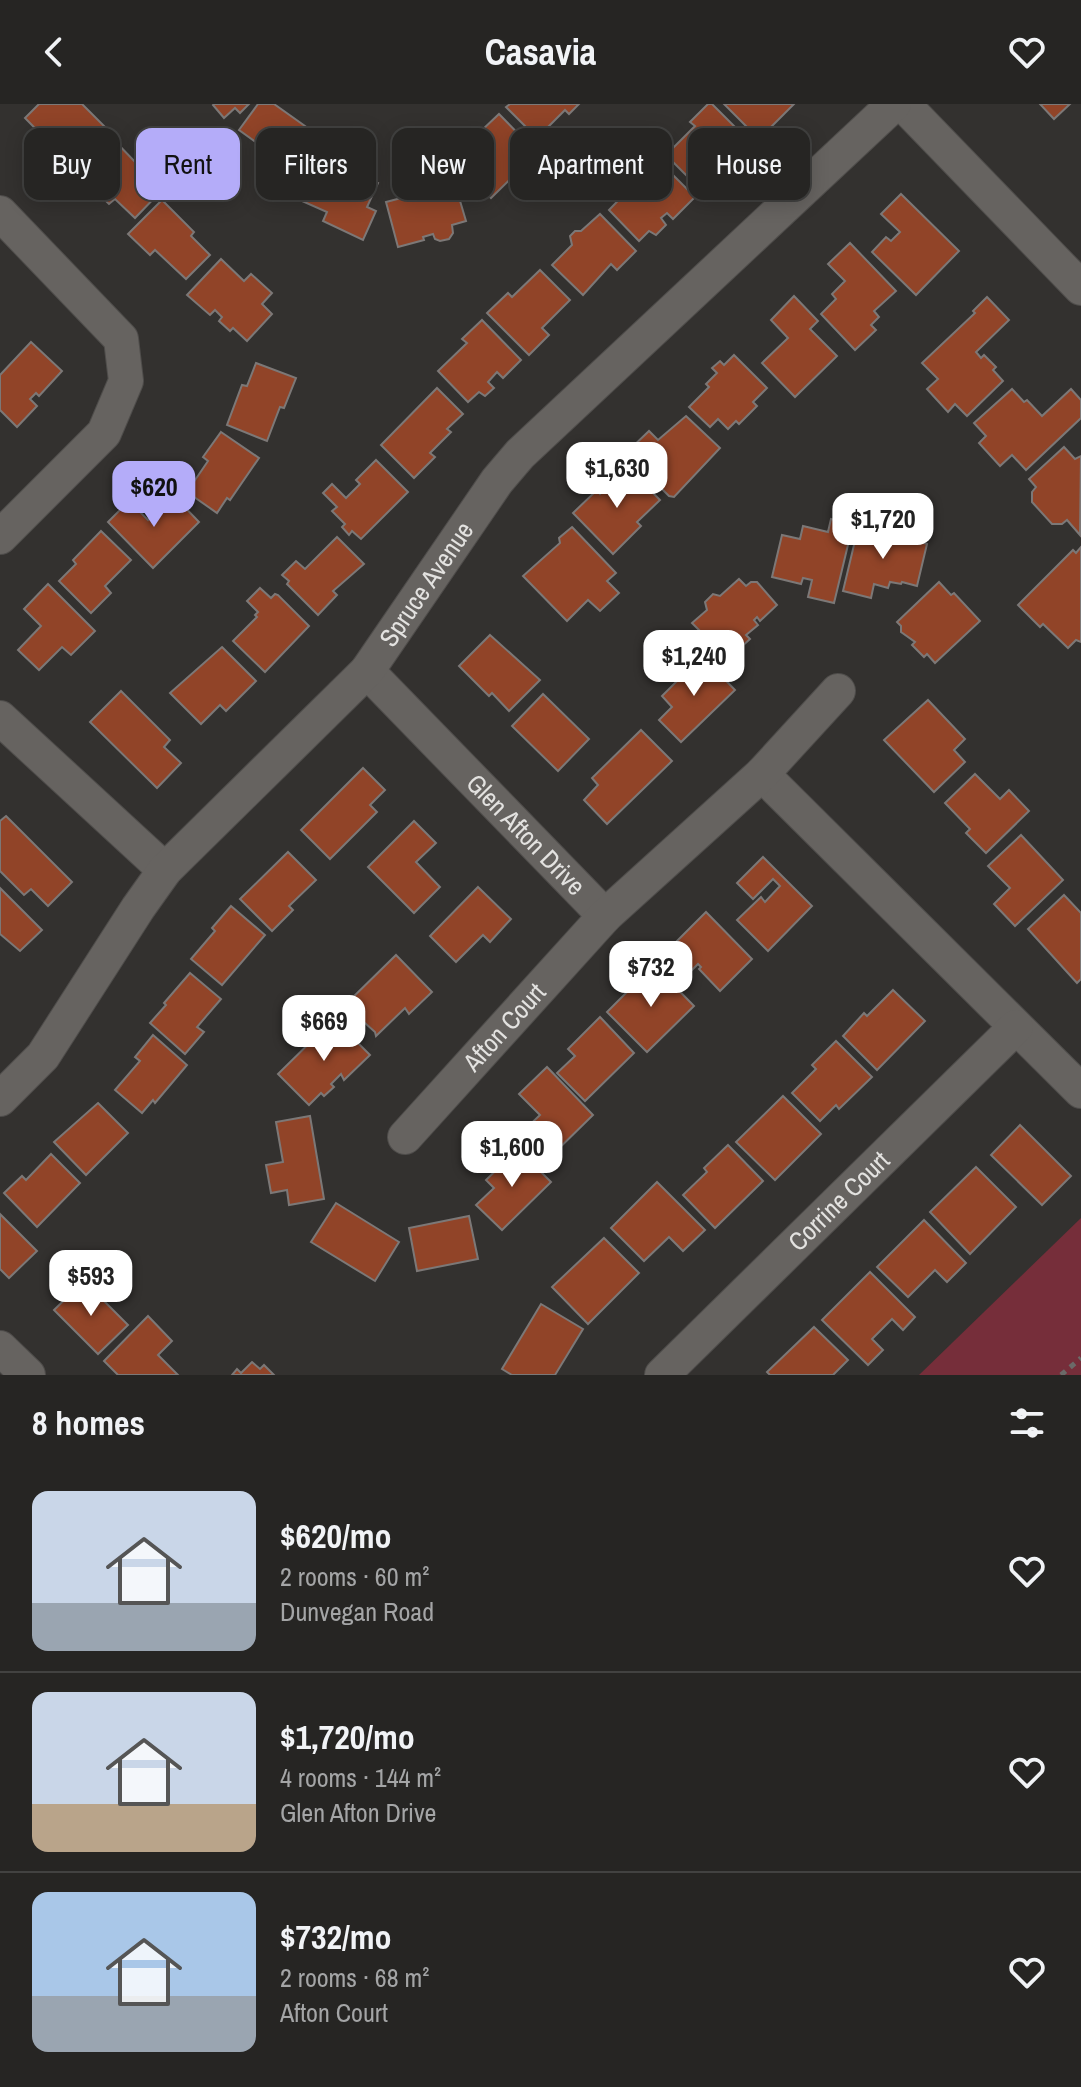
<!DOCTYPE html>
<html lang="en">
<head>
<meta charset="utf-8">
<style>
  body { margin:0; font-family:"Archivo Narrow",sans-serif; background:#323130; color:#f1f3f6; height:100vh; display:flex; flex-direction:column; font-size:30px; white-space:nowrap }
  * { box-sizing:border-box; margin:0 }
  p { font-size:26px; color:#a4a5a6 }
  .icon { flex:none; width:44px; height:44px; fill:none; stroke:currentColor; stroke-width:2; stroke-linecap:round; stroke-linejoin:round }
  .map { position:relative; height:1271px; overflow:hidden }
  .panel { display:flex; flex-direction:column; background:#262523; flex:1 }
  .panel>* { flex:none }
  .top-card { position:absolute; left:24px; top:24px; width:1034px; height:72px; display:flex; gap:16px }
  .price { position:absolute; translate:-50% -68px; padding:0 18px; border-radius:16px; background:#fff; color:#222; font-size:26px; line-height:52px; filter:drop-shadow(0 2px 4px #0008) }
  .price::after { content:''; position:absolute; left:50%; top:48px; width:24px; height:18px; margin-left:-12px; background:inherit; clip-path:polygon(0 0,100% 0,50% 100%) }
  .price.on { background:#b4acf9; color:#111 }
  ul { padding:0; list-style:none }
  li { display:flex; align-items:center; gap:24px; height:200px; padding:0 32px }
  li+li { border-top:2px solid #424241 }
  li span { display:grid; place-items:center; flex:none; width:224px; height:160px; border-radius:16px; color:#555 }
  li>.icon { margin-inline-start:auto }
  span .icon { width:96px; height:96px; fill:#fffc; stroke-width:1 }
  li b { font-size:34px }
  h2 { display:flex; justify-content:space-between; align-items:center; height:96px; padding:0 32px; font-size:34px }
  .pill { padding:0 28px; border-radius:16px; background:#262523; box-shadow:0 4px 20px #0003,0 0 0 2px #424241; font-size:28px; line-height:72px }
  .pill.on { background:#b4acf9; color:#111 }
  header { display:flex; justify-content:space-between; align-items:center; height:104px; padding:0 32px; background:#262523; font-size:36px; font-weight:700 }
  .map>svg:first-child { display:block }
</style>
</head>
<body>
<header><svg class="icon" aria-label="back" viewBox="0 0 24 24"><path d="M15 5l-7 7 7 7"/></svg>Casavia<svg class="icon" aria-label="heart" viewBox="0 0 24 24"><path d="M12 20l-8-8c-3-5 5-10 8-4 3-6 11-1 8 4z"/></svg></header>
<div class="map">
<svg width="1081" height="1271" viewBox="0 0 1081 1271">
  <rect width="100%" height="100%" fill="#33312f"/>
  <path fill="#762e3a" d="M1081 1114V1271H919Z"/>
  <g fill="#914428" stroke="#7c7877" stroke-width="2">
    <path d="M39 0H82L108 26 72 62 25 14Z"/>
    <path d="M214 0H249L240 9 235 4 224 14 213 1Z"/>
    <path d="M258 0H274L319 32 296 65 284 57 280 62 266 51 268 47 239 26Z"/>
    <path d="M510 0H579L569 10 565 6 537 34 506 3Z"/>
    <path d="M708 0H712L752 40 732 59 725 52 715 62 718 65 710 72 707 70 696 81 666 51 695 22 690 18Z"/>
    <path d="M724 0H794L759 35Z"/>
    <path d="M1040 0H1070L1054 15Z"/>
    <path d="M499 10 537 49 491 94 459 61 488 34 481 27Z"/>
    <path d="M113 35 138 61 149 49 164 63 155 72 165 83 135 114 115 95 109 100 78 70Z"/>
    <path d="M321 54 378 79 367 103 376 107 363 136 323 117 327 108 302 97Z"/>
    <path d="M656 54 695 93 673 115 667 109 661 114 666 121 656 131 649 127 639 137 609 106 640 74 638 71Z"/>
    <path d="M455 80 466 117 452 121 453 129 449 135 440 137 435 135 433 130 423 133 424 136 398 143 386 98Z"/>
    <path d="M901 90 959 147 916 191 872 148 886 133 891 137 900 128 881 110Z"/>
    <path d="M162 96 194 128 191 132 210 151 186 175 155 146 150 151 128 130Z"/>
    <path d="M600 110 636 147 617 166 611 160 583 191 552 161 572 141 570 132 575 127H581Z"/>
    <path d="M850 139 896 187 874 207 879 213 871 221 876 226 855 246 821 210 836 195 832 190 845 177 828 160Z"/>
    <path d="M221 155 244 177 251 170 272 189 262 200 272 210 247 237 233 224 230 227 219 217 222 213 215 206 210 211 187 191Z"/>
    <path d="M540 166 570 196 542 224 549 231 529 251 487 209 508 189 512 193Z"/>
    <path d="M794 192 818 217 810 225 837 252 795 293 762 259 788 234 771 216Z"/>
    <path d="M987 193 1009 216 976 248 981 254 984 251 996 263 993 266 1003 277 967 312 955 300 948 308 927 285 938 275 922 259 975 209 973 207Z"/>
    <path d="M482 216 521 256 503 274 497 268 488 278 494 284 485 292 479 288 468 298 438 267 467 239 462 235Z"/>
    <path d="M31 238 62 267 39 292 36 289 30 295 37 302 17 323 0 306V271Z"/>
    <path d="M734 251 767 284 753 298 757 302 739 320 736 317 728 325 718 315 710 323 689 303 709 283 706 280 717 269 712 264 720 257 724 261Z"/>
    <path d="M256 259 296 274 284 304 280 303 267 337 227 321 242 281 247 282Z"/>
    <path d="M437 284 463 310 447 325 451 328 430 349 435 353 414 374 381 341Z"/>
    <path d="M1012 285 1024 298 1027 296 1042 312 1071 285 1081 296V314L1026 366 1012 351 1000 362 979 339 986 332 974 319Z"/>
    <path d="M686 312 720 344 674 393 669 392 626 349 649 327 658 336Z"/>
    <path d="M221 328 259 354 230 396 227 394 217 409 187 388 208 357 203 353Z"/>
    <path d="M1064 343 1075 355 1081 352 1080 431 1067 416 1062 420H1052L1032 398V388L1036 383 1029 375Z"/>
    <path d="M376 356 408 388 361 435 352 427 349 431 342 423 345 420 332 407 337 403 323 389 332 380 346 394 360 380 356 376Z"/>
    <path d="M627 363 660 396 637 418 641 422 613 450 573 409 597 386 600 390Z"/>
    <path d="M173 391 199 418 153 464 108 418 129 397 148 416Z"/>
    <path d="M831 415 853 420 834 499 808 493 812 476 803 474 801 480 772 473 782 431 800 435 803 422 828 428Z"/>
    <path d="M859 420 927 440 917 482 902 478 901 480 890 478 888 484 874 480 871 494 843 487Z"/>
    <path d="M572 423 616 469 607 477 619 489 600 507 588 496 567 517 523 472 560 439 559 434Z"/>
    <path d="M101 427 131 456 105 482 111 489 91 509 59 477 76 460 73 456Z"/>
    <path d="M337 433 364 460 333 487 337 491 318 511 287 480 289 477 282 471 296 457 305 465Z"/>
    <path d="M1081 443V538L1076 536 1068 544 1043 520 1040 523 1018 501 1073 446 1076 449Z"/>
    <path d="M739 475 746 482 751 478H757L777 501 760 517 757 513 754 516 758 521 746 531 750 535 728 555 692 519 707 506 705 498 713 490 720 492Z"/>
    <path d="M939 478 951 491 954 489 980 517 935 559 927 550 924 553 912 541 915 538 901 528V522L897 518Z"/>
    <path d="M48 480 95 527 71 551 62 543 39 566 18 546 41 522 24 505Z"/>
    <path d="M260 484 271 494 275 490 278 491 309 522 265 568 233 537 257 513 255 511 258 508 247 497Z"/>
    <path d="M490 531 540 576 509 607 492 589 489 592 459 562Z"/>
    <path d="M222 543 256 577 226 607 220 601 201 620 170 589Z"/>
    <path d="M702 552 735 586 681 638 659 616 672 603 662 592Z"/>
    <path d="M121 587 170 636 164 643 181 659 157 684 90 618Z"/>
    <path d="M543 590 589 635 558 667 512 622Z"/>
    <path d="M928 596 965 635 954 646 965 658 934 688 884 636Z"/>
    <path d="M641 626 672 657 607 720 584 696 598 681 592 674Z"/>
    <path d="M363 664 385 686 370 701 377 708 330 755 301 726Z"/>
    <path d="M975 670 1000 695 1009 686 1029 707 986 749 966 729 970 725 945 699Z"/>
    <path d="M6 712 72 778 48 802 31 785 24 791 0 767V717Z"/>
    <path d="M414 717 436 739 416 758 440 783 414 809 368 763Z"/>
    <path d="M1021 731 1063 776 1015 822 994 800 1010 784 988 762Z"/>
    <path d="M288 748 316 776 289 802 293 806 272 827 240 795Z"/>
    <path d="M763 753 812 802 768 847 737 816 761 793 765 798 780 782 773 775 753 795 737 779Z"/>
    <path d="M478 783 511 815 490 838 483 831 456 858 430 832Z"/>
    <path d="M0 784 42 826 20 847 0 830Z"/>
    <path d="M1064 791 1081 809V875L1077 879 1028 825Z"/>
    <path d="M231 802 265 831 222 881 191 855 215 827 212 824Z"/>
    <path d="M706 808 752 855 720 887 699 865 701 863 698 860 682 876 660 854Z"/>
    <path d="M396 851 432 888 409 910 405 904 376 932 375 928 345 901Z"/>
    <path d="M654 861 694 902 647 948 607 908Z"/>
    <path d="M190 869 221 895 197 923 204 928 185 950 150 919 166 901 164 899Z"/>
    <path d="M893 886 925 917 877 966 843 932 864 909 867 912Z"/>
    <path d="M600 913 634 949 585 997 557 969 575 952 568 945Z"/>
    <path d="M334 915 370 951 344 976 341 970 331 980 334 983 324 992 321 989 309 1001 278 970Z"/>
    <path d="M153 931 187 961 155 999 153 996 142 1009 115 986 140 957 135 953Z"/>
    <path d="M836 937 872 973 839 1005 836 1001 820 1017 792 989 816 965 812 961Z"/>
    <path d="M547 963 593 1011 543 1060 517 1033 540 1011 519 990Z"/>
    <path d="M783 992 821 1030 775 1076 736 1038Z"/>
    <path d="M98 999 128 1029 86 1071 54 1038Z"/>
    <path d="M310 1012 324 1095 289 1101 287 1086 271 1089 266 1061 283 1058 276 1018Z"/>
    <path d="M1020 1021 1071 1072 1042 1101 991 1051Z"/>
    <path d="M728 1041 763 1077 715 1124 683 1091 707 1068 704 1064Z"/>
    <path d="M518 1045 551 1078 502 1126 476 1101 494 1084 486 1076Z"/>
    <path d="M51 1050 80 1079 37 1123 4 1089 22 1072 26 1076Z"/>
    <path d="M976 1063 1016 1103 970 1150 930 1108Z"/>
    <path d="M657 1078 705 1126 683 1147 669 1133 644 1157 611 1124Z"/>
    <path d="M336 1099 399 1138 375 1177 311 1138Z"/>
    <path d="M0 1110 37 1147 9 1174 0 1165Z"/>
    <path d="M469 1112 478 1155 417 1167 409 1124Z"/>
    <path d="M924 1116 966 1159 947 1178 935 1166 908 1193 877 1163Z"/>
    <path d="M604 1134 639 1169 588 1220 552 1183Z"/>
    <path d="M870 1168 915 1213 903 1226 892 1215 872 1235 883 1246 868 1261 822 1216Z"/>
    <path d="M84 1177 128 1221 98 1250 54 1206Z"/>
    <path d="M541 1200 583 1225 555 1271H512L502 1265Z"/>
    <path d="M148 1212 172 1237 158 1251 178 1271H118L104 1257Z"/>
    <path d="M814 1223 848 1256 833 1271H770L767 1268Z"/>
    <path d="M252 1258 260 1265 264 1261 274 1271H232L237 1265 241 1269Z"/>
  </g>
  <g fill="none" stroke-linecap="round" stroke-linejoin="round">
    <g stroke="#4f4d4b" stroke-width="36">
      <g id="minor">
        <path d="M903 0 1081 184"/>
        <path d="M0 109 121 235 126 277 104 329 0 433"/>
        <path id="s1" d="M367 567 605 812"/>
        <path d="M0 614 165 766"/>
        <path d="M762 670 1081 987"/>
        <path id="s2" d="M0 995 43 952 138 804 165 766 367 567 497 377 520 350 894 0"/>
        <path id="s3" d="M405 1033 605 812 762 670 838 587"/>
        <path d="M0 1244 28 1271"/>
        <path id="s4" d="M662 1271 1016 923"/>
      </g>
    </g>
    <path stroke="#6b6a68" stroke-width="5" stroke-dasharray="6 6" stroke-linecap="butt" d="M1061 1271 1081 1254"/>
    <use href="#minor" stroke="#666360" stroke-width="34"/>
  </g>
  <g text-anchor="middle" stroke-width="6" stroke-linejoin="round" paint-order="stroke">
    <g font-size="26" fill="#e3e2e0" stroke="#292725">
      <text dy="9" stroke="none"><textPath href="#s2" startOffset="672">Spruce Avenue</textPath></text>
      <text dy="9" stroke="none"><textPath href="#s1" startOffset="228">Glen Afton Drive</textPath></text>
      <text dy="9" stroke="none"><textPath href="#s3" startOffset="148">Afton Court</textPath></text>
      <text dy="9" stroke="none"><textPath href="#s4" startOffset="248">Corrine Court</textPath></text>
    </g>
  </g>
</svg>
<b class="price" style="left:617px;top:406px">$1,630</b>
<b class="price on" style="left:154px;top:425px">$620</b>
<b class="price" style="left:883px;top:457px">$1,720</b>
<b class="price" style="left:694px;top:594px">$1,240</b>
<b class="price" style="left:651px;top:905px">$732</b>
<b class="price" style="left:324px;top:959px">$669</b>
<b class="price" style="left:512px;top:1085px">$1,600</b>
<b class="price" style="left:91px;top:1214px">$593</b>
<div class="top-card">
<a class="pill">Buy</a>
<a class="pill on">Rent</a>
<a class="pill">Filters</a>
<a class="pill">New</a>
<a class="pill">Apartment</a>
<a class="pill">House</a>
</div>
</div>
<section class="panel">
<h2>8 homes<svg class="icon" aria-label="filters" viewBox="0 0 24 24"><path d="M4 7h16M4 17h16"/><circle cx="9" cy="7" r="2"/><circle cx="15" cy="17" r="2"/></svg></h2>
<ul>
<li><span style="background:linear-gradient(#c9d6e8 70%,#9aa5b1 0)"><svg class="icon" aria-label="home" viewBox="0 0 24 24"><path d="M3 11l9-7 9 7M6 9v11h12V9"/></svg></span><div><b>$620/mo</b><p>2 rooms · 60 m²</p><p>Dunvegan Road</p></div><svg class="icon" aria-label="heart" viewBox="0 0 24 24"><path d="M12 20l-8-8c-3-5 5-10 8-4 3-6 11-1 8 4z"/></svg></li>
<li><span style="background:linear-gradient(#c9d6e8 70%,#b9a48a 0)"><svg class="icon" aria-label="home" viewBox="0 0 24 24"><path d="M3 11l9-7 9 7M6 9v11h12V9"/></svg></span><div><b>$1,720/mo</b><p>4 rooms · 144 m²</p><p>Glen Afton Drive</p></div><svg class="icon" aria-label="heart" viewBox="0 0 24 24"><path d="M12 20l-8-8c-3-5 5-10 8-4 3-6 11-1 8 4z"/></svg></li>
<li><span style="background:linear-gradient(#a9c7e8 65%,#9aa5b1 0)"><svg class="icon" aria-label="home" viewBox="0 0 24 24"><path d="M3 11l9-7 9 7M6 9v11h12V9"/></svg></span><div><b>$732/mo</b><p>2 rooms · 68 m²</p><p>Afton Court</p></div><svg class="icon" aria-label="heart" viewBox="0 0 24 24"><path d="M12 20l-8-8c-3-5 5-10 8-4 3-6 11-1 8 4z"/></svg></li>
</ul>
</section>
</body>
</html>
